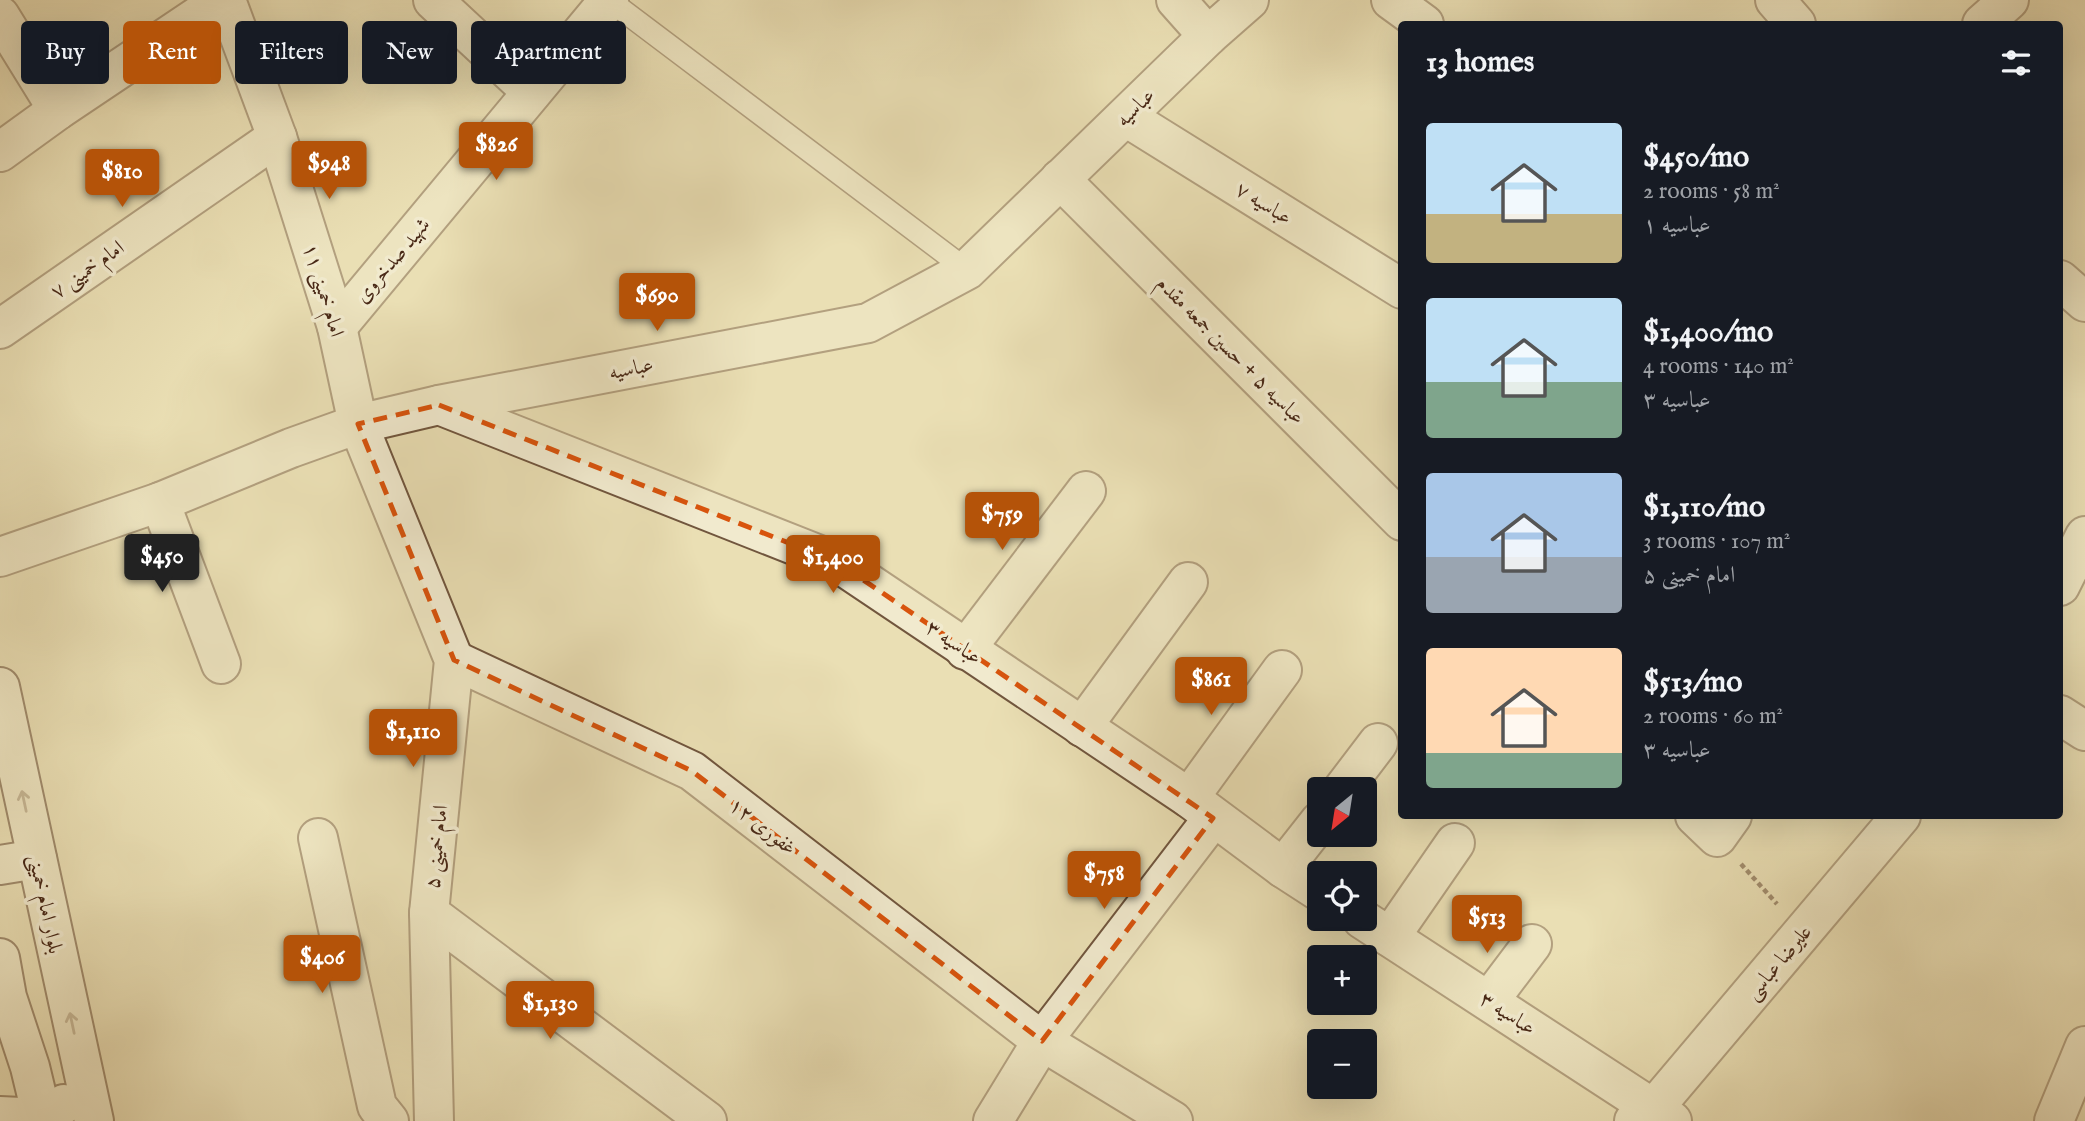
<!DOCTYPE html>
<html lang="en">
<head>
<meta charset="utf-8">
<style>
  body { margin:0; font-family:"IM FELL English",Amiri,serif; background:#20242c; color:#f1f3f6; height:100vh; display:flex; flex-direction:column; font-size:26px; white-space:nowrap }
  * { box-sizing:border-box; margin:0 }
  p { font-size:23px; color:#9ea1a6 }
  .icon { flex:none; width:38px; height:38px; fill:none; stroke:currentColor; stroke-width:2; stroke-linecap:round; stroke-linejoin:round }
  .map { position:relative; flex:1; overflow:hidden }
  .sheet { position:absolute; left:1398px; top:21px; width:665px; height:798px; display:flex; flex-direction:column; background:#171b24; border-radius:7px; box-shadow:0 7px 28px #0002 }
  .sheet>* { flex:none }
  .top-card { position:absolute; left:21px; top:21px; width:665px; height:63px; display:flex; gap:14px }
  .needle { width:46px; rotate:210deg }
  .fabs { position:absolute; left:1307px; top:777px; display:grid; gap:14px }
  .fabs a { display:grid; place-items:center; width:70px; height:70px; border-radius:7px; background:#171b24; box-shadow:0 7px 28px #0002; font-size:35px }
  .price { position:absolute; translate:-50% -60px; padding:0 16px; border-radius:7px; background:#b45309; color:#fff; font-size:23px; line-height:46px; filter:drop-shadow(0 2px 4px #0008) }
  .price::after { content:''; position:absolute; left:50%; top:42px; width:21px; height:16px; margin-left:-10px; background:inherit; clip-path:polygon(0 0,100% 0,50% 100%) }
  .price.on { background:#222; color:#fff }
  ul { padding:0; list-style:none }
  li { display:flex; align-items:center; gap:21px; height:175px; padding:0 28px }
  li span { display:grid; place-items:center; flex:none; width:196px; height:140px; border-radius:7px; color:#555 }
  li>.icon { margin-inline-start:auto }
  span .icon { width:84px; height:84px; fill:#fffc; stroke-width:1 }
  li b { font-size:30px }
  h2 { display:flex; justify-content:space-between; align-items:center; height:84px; padding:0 28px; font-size:30px }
  .chip { padding:0 24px; border-radius:7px; background:#171b24; box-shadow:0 7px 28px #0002; font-size:24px; line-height:63px }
  .chip.on { background:#b45309; color:#fff }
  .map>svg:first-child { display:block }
</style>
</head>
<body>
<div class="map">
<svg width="2085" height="1121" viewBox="0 0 2085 1121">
  <rect width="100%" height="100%" fill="#eadfb4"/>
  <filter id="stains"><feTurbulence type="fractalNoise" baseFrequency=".00286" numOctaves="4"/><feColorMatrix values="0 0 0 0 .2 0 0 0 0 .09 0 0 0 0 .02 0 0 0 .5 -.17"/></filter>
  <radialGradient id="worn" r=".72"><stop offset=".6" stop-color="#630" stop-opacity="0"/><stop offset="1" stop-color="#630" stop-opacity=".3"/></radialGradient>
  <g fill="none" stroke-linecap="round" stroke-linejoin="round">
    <g stroke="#71563e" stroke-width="24">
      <path id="lane" d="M609 0 967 270"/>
    </g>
    <g stroke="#71563e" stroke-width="42">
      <g id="street">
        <path d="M226 0 277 137 337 327 358 424 454 660 429 913 434 1121"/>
        <path d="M433 0 532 92"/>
        <path d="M1176 0 1208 36"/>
        <path d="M1391 0 1424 24"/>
        <path d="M1775 0 1796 24"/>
        <path d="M0 16 58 110"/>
        <path d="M1982 24 2009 0"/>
        <path d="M1126 117 1402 289"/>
        <path d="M0 152 58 110 222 0"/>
        <path d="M1060 179 1402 521"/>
        <path d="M2060 280 2085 302"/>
        <path d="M337 327 609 0"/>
        <path d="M0 329 277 137"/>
        <path d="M439 405 837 562 1189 798 1283 868 1320 892"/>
        <path d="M160 502 221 664"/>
        <path d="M0 557 160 502 291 448 358 424 439 405 868 323 967 270 1208 36 1249 0"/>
        <path d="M2060 586 2085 536"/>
        <path d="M965 650 1086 491"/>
        <path d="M454 660 692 771 1042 1041 1173 1121"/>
        <path d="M2060 715 2085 731"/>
        <path d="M1082 727 1188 582"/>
        <path d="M1343 789 1378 743"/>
        <path d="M1189 798 1282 670"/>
        <path d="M1695 816 1717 837 1732 816"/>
        <path d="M318 838 377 1106 389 1121"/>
        <path d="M1283 868 1320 821"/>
        <path d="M429 913 707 1121"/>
        <path d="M1362 919 1672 1121"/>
        <path d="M1390 937 1455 843"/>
        <path d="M1489 1001 1532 944"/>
        <path d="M993 1121 1042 1041 1213 818"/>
        <path d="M1634 1121 1654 1108 1901 816"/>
        <path d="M2054 1121 2085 1046"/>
      </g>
    </g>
    <g stroke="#492917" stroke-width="42">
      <g id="secondary">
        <path d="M0 687 94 1121"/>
        <path d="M0 865 37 859"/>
        <path d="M0 958 7 997 30 1067 43 1121"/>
        <path d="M0 1116 42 1118 64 1104"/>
      </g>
    </g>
    <path stroke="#492917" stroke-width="4.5" stroke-dasharray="5 3.5" stroke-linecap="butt" d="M1741 864 1777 904"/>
    <use href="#lane" stroke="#f1eace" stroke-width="21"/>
    <use href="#street" stroke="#f1eace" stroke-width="38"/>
    <use href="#secondary" stroke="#f1eace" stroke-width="38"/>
  </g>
  <defs><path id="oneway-shaft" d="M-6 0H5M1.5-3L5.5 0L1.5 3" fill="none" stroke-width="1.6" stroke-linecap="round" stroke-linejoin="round" transform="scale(1.75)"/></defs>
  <g stroke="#9d8a72">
    <use href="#oneway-shaft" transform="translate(24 801) rotate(-102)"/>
    <use href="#oneway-shaft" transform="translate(72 1023) rotate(-102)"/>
  </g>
  <path d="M0 0H2085V1121H0ZM439 405 837 562 1213 818 1042 1041 692 771 454 660 358 424Z" fill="#eadfb4" fill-opacity=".55" fill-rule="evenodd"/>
  <path fill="none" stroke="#d8540d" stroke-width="5" stroke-dasharray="14 9" stroke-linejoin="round" d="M439 405 837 562 1213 818 1042 1041 692 771 454 660 358 424Z"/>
  <g text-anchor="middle" stroke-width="7" stroke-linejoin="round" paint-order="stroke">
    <g font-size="21" fill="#492917" stroke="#f1eace">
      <text transform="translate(1135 107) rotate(-44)" y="7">عباسیه</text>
      <text transform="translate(1264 203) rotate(32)" y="7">عباسیه ۷</text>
      <text transform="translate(392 260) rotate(-50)" y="7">شهید صدخروی</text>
      <text transform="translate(87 269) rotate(-35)" y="7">امام خمینی ۷</text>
      <text transform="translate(324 290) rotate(73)" y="7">امام خمینی ۱۱</text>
      <text transform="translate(1231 350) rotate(45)" y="7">عباسیه ۵ + حسین جمعه مقدم</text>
      <text transform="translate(631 368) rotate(-11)" y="7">عباسیه</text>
      <text transform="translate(954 642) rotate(34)" y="7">عباسیه ۳</text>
      <text transform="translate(763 826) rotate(38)" y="7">غفوری ۱۲</text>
      <text transform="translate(436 847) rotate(-84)" y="7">امام خمینی ۵</text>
      <text transform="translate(46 904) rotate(78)" y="7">بلوار امام خمینی</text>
      <text transform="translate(1778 962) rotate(-50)" y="7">علیرضا عباسی</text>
      <text transform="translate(1508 1013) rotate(33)" y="7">عباسیه ۳</text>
    </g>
  </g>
  <rect width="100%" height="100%" filter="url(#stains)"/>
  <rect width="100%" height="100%" fill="url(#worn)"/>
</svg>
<div class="fabs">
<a><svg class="needle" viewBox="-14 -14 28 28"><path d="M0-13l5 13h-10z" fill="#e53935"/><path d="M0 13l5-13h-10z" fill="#9ea1a6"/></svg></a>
<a><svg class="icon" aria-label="locate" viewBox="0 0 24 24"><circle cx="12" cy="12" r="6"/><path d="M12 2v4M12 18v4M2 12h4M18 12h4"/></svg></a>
<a>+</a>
<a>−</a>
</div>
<b class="price" style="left:496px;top:182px">$826</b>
<b class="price" style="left:329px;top:201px">$948</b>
<b class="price" style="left:122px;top:209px">$810</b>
<b class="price" style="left:657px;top:333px">$690</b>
<b class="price" style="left:1002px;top:552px">$759</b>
<b class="price on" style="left:162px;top:594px">$450</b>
<b class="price" style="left:833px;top:595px">$1,400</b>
<b class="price" style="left:1211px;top:717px">$861</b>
<b class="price" style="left:413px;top:769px">$1,110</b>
<b class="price" style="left:1104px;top:911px">$758</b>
<b class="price" style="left:1487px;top:955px">$513</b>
<b class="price" style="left:322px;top:995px">$406</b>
<b class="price" style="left:550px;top:1041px">$1,130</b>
<div class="top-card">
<a class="chip">Buy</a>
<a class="chip on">Rent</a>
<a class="chip">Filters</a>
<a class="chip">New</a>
<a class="chip">Apartment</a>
</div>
<section class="sheet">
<h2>13 homes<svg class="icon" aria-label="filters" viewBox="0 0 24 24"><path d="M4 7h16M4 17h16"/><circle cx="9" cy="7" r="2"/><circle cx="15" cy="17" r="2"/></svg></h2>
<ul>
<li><span style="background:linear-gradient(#bfe0f5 65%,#c2b280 0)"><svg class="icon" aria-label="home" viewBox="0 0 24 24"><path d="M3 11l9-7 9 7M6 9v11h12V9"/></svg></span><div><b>$450/mo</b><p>2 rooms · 58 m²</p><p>عباسیه ۱</p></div></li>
<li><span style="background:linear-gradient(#bfe0f5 60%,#7fa58c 0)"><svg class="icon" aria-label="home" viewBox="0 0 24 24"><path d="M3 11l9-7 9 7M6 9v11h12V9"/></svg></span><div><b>$1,400/mo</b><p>4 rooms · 140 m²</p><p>عباسیه ۳</p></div></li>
<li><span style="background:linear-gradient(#a9c7e8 60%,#9aa5b1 0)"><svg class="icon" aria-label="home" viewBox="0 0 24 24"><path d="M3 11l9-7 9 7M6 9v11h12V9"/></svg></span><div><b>$1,110/mo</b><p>3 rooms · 107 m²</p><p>امام خمینی ۵</p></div></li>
<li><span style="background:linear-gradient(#ffd9b3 75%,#7fa58c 0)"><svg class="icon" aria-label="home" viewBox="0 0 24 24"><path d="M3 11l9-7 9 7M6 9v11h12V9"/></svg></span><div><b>$513/mo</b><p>2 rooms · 60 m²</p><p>عباسیه ۳</p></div></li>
</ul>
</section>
</div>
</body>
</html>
